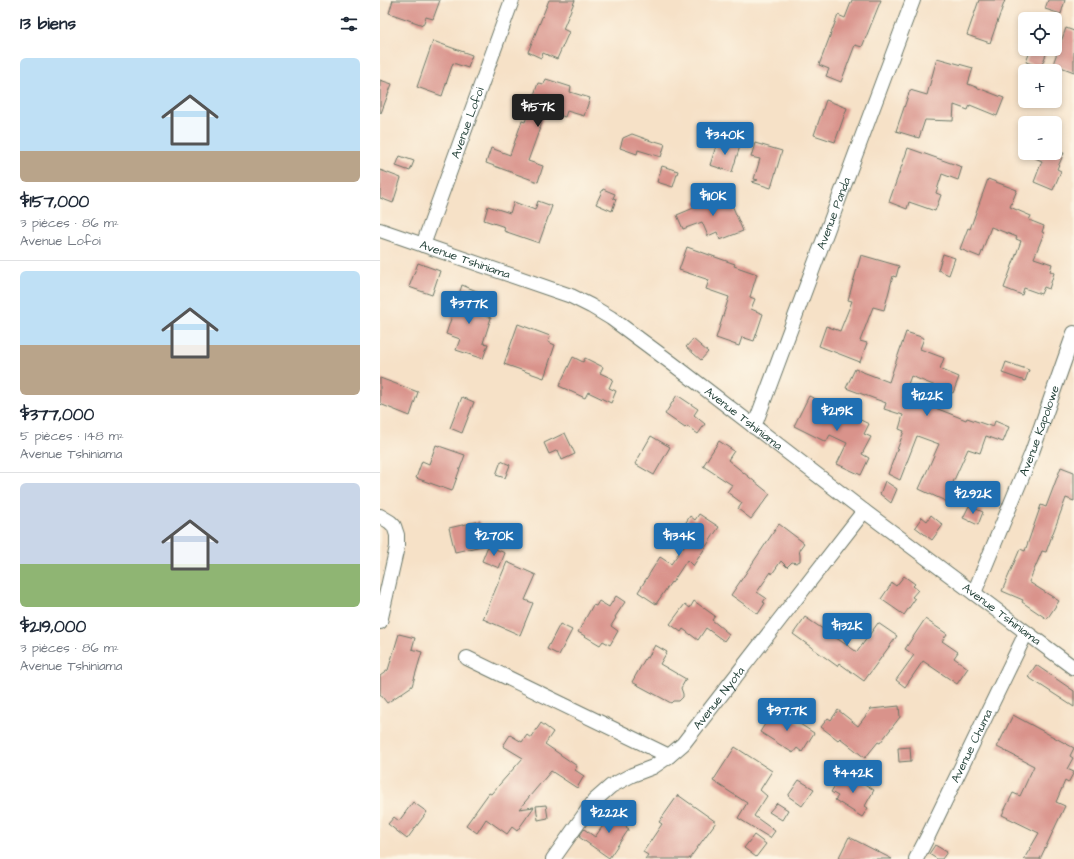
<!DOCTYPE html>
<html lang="fr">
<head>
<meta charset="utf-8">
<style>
  body { margin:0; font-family:"Architects Daughter",sans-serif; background:#f6f6f7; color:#1f2937; height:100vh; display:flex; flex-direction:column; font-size:15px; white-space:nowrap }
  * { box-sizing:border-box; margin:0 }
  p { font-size:13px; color:#747a83 }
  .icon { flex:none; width:22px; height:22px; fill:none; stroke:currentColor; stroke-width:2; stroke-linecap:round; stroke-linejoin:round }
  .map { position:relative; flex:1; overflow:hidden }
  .panel { display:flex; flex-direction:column; background:#fff; width:380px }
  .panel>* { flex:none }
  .tools { position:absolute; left:638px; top:12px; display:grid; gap:8px }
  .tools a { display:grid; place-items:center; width:44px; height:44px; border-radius:6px; background:#fff; box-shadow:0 2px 6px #0003; font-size:20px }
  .price { position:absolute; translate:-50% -34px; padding:0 9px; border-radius:4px; background:#1f6fb2; color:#fff; font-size:13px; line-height:26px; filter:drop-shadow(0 1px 2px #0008) }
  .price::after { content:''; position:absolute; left:50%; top:24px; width:12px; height:9px; margin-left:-6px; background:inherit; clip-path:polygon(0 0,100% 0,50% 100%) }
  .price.selected { background:#222; color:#fff }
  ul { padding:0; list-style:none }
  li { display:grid; align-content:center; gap:8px; height:212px; padding:0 20px }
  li+li { border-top:1px solid #e0e1e3 }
  li span { display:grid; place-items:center; height:124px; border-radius:6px; color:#555 }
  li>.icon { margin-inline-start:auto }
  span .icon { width:72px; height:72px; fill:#fffc; stroke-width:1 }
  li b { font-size:17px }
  h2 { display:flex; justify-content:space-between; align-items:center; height:48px; padding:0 20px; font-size:17px }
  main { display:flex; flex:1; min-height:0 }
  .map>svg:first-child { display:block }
</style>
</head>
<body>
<main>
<section class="panel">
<h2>13 biens<svg class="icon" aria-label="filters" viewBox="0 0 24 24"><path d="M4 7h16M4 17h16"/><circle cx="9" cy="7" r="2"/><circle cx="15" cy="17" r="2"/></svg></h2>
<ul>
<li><span style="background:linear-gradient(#bfe0f5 75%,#b9a48a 0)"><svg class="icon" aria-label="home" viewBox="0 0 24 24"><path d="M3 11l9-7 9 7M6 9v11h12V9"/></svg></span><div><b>$157,000</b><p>3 pièces · 86 m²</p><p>Avenue Lofoi</p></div></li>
<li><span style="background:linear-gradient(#bfe0f5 60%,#b9a48a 0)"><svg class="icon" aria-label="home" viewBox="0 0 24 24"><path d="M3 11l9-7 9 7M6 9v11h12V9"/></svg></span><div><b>$377,000</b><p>5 pièces · 148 m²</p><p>Avenue Tshiniama</p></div></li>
<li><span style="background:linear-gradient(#c9d6e8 65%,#8fb573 0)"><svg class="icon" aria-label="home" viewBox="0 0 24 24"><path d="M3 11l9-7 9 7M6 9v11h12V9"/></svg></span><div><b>$219,000</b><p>3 pièces · 86 m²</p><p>Avenue Tshiniama</p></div></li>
</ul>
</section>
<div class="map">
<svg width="694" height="859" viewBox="0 0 694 859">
  <rect width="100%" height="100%" fill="#fcf5e5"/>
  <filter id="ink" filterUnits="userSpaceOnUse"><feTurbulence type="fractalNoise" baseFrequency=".025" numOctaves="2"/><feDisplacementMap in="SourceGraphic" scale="8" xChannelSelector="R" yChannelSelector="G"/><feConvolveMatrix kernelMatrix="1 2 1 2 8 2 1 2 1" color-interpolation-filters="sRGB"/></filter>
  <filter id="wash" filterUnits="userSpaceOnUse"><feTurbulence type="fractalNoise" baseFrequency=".012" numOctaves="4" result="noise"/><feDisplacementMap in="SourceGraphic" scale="16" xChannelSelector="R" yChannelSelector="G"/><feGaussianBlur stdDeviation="0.9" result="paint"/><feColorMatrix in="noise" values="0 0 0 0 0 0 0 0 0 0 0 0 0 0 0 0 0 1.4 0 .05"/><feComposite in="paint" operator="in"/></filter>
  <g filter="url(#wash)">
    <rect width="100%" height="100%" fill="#f6e1c7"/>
    <g id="blocks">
      <g fill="#d9938b">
        <path d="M13 0H60L53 19 46 17 43 25 9 13Z"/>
        <path d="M169 0H195L183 29 189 32 177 59 163 53 161 58 148 52Z"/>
        <path d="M472 0H501L482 47 475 45 461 82 446 76 449 69 439 65 458 15 465 18Z"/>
        <path d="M599 0H625L610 43 587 35Z"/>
        <path d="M668 0H685L681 14 665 9Z"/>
        <path d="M686 28 694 31V72L673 64Z"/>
        <path d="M53 41 92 55 88 68 73 63 62 96 37 87Z"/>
        <path d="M651 49H660L667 52 661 67 646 62Z"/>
        <path d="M557 58 593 68 588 84 624 98 617 116 590 105 588 110 574 105 573 121 545 120 539 138 516 131 530 90 547 95Z"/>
        <path d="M166 79 191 87 190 92 210 98 204 116 187 111 185 117 166 111 148 161 163 166 158 182 106 163 111 148 130 155 142 121 145 122 158 83 164 84Z"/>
        <path d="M0 80 12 84 1 113 0 112Z"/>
        <path d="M446 100 467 108 455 142 434 135Z"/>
        <path d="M252 134 274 142 275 141 285 144 281 157 258 150 257 154 240 148 243 138Z"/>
        <path d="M338 140 360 146 352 172 330 165Z"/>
        <path d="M375 143 402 151 391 188 372 182 378 180 374 179 380 159 371 157Z"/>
        <path d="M528 148 582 167 578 180 562 174 556 193 561 195 555 211 529 202 527 209 509 202Z"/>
        <path d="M643 153H684L677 169 681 171 673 190 654 182 662 161Z"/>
        <path d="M20 156 34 161 30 171 16 166Z"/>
        <path d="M282 166 298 171 293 187 277 182Z"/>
        <path d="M0 170 21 178 13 203 0 198Z"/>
        <path d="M608 179 637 190 630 207 651 216 649 220 664 226 662 232 664 233 654 258 672 264 670 271 674 273 669 289 664 287 661 294 644 288 642 295 624 288 641 241 636 239 637 237 611 227 600 257 580 249 588 228 590 229Z"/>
        <path d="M223 189 235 194 233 198 236 199 232 211 216 204Z"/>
        <path d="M347 193 363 231 340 240 337 232 328 236 322 222 303 229 297 215 316 207 314 202 327 198 328 202Z"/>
        <path d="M158 201 172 206 159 243 124 231 125 227 104 220 108 206 130 213 134 202 155 210Z"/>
        <path d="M307 247 355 264 354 266 377 274 370 297 375 299 371 309 383 314 374 341 362 337 359 346 336 338 349 297 326 289 329 280 299 270Z"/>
        <path d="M563 254 575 258 569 275 558 270Z"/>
        <path d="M481 255 519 266 516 277 513 276 504 310 493 307 480 341 487 343 480 362 439 346 446 326 460 331 472 301 468 300Z"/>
        <path d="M38 263 60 271 52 295 29 287Z"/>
        <path d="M82 285 99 292 92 311 111 318 103 343 108 344 103 359 76 350 80 339 66 334Z"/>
        <path d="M138 324 170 336 168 342 175 345 164 378 124 364Z"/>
        <path d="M526 332 544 338 540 349 564 358 560 369 579 377 573 393 531 376 523 398 558 409 586 420 587 418 613 427 615 421 629 427 623 442 606 436 600 453 588 449 570 489 577 492 572 504 539 489 559 444 537 436 520 480 508 474 524 431 519 429 523 415 504 409 506 403 466 388 475 369 509 382Z"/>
        <path d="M313 339 328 352 321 360 306 347Z"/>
        <path d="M193 357 203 362 205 358 223 367 220 373 233 379 229 388 236 391 231 403 208 392 205 398 179 386Z"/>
        <path d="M626 362 649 370 645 381 622 373Z"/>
        <path d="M0 378 38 392 30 416 0 404Z"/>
        <path d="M297 395 318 409 314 415 325 424 318 434 307 426 305 428 285 414Z"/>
        <path d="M429 396 489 424 484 434 491 437 482 454 489 458 481 475 457 464 467 443 450 435 446 442 414 426Z"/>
        <path d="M82 397 94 402 82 433 70 428Z"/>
        <path d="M185 433 195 454 182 460 178 450 169 454 164 443Z"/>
        <path d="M271 436 290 447 274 475 255 464Z"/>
        <path d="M339 441 354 451 348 460 390 494 371 519 358 509 362 503 347 492 352 485 323 466Z"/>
        <path d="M56 445 85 455 72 491 36 478 42 461 49 464Z"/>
        <path d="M121 461 130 465 125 478 116 475Z"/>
        <path d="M681 467 694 472V501L686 498 666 552 662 551 649 582 679 601 667 619 642 602 643 600 622 591 640 549 645 551 661 505 666 507Z"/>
        <path d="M505 481 517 489 511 503 500 494Z"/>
        <path d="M589 506 603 512 598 525 583 518Z"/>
        <path d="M319 514 339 527 313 566 307 560 292 583 291 582 276 604 258 592 280 557 291 564 304 546 295 539 310 516 315 520Z"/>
        <path d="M551 515 563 525 552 540 535 527 542 517 547 521Z"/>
        <path d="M100 521 106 545 75 552 69 528Z"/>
        <path d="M399 524 424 543 419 550 420 555V561L416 563 412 562 407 567 401 561 392 574 391 572 377 592 386 598 383 602 385 603 378 614 351 595Z"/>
        <path d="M108 546 125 553 119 568 102 561Z"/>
        <path d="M127 562 156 575 145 600 153 603 140 635 103 619Z"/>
        <path d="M524 576 535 584 533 586 538 590 532 597 535 599 524 615 501 599 512 583 516 586Z"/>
        <path d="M236 596 245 602 235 617 236 618 231 626 238 631 230 645 223 641 220 645 198 632 213 605 216 606 219 601 229 607Z"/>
        <path d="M314 601 335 616 332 620 349 634 344 641 326 628 318 640 303 629 301 632 290 624 305 604 310 608Z"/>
        <path d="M425 617 477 652 498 623 517 636 484 681 459 663 457 666 413 634Z"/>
        <path d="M545 619 567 634 562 641 578 652 574 658 588 668 577 684 543 661 525 687 516 680 534 655 525 649Z"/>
        <path d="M180 624 192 630 179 655 167 649Z"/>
        <path d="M19 634 35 638 32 649 42 652 32 686 7 703 0 694V676L8 670Z"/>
        <path d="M275 645 287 652 280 664 306 679 301 688 303 694V697L299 701H293L291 703 252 682 266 657 268 658Z"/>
        <path d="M656 665 694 691V707L648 677Z"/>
        <path d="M519 706 520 717 500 743 498 742 485 758 460 738 458 740 441 727 448 718 451 720 458 710 478 726 491 709Z"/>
        <path d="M395 708 434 733 422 752 417 748 413 753 380 732Z"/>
        <path d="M633 715 694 748 690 756 693 758 687 769 694 772 688 783 685 781 676 802 685 806 660 859H644L659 833 622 815 633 793 640 796 654 766 617 747Z"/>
        <path d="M161 723 173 732 165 744 197 766 195 770 204 776 197 788 171 771 139 809 154 807 137 831 132 827 127 834 106 819 97 833 86 825 109 793 111 794 143 758 123 746 130 735 142 742 147 735 151 738Z"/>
        <path d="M355 747 392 771 380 790 387 796 374 816 395 831 390 838 358 818 367 803 333 781Z"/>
        <path d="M530 747 531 761 519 762 518 748Z"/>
        <path d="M464 771 494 790 485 806 488 808 482 817 455 800 458 796 451 792Z"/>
        <path d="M419 780 434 789 422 806 408 796Z"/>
        <path d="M298 795 336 822 309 859H265L268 855 263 852 282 824 279 822Z"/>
        <path d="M33 802 47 812 27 839 8 824 14 817 19 821Z"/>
        <path d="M397 803 408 810 402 820 389 812Z"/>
        <path d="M166 805 168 818 158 820 156 806Z"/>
        <path d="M241 810 252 818 246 827 249 829 229 858 199 837 204 829 215 837 232 813 237 816Z"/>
        <path d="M374 835 386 844 376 857 364 848Z"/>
        <path d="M469 837 512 859H458Z"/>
        <path d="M555 845 567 852 562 859H557L549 854Z"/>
      </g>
    </g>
  </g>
  <g filter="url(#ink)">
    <use href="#blocks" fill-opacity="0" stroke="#6a7667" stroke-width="1"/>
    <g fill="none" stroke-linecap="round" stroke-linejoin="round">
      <g stroke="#6a7667" stroke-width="16">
        <g id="minor">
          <path id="s1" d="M0 230 191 296 211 306 231 318 293 364 484 511 694 668"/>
          <path id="s2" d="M43 245 132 0"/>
          <path id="s3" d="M374 427 533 0"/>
          <path d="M0 516 10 522 14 526 17 535V547L0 622"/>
          <path id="s4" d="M594 593 651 455 694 333"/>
          <path d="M87 658 289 756"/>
          <path id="s5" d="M173 859 214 801 231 786 252 775 273 767 289 756 303 744 484 511"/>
          <path id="s6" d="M536 859 549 834 646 633"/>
        </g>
      </g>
      <use href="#minor" stroke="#fff" stroke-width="14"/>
    </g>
  </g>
  <g text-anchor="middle" stroke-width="4" stroke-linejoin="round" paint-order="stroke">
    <g font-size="12" fill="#1f3d34" stroke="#fcf5e5">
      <text dy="4" stroke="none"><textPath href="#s2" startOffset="130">Avenue Lofoi</textPath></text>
      <text dy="4" stroke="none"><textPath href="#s3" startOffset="228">Avenue Panda</textPath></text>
      <text dy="4" stroke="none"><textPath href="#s1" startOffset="90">Avenue Tshiniama</textPath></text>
      <text dy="4" stroke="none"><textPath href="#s1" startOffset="414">Avenue Tshiniama</textPath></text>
      <text dy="4" stroke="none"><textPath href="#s4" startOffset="175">Avenue Kapolowe</textPath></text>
      <text dy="4" stroke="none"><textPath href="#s1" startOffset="738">Avenue Tshiniama</textPath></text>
      <text dy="4" stroke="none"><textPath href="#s5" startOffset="236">Avenue Nyota</textPath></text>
      <text dy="4" stroke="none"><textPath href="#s6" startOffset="126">Avenue Chuma</textPath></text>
    </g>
  </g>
</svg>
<div class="tools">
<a><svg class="icon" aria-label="locate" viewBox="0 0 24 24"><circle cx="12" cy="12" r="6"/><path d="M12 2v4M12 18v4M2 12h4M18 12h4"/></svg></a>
<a>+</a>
<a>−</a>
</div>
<b class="price selected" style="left:158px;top:128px">$157K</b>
<b class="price" style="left:345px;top:156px">$340K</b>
<b class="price" style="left:333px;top:217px">$110K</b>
<b class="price" style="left:89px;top:325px">$377K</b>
<b class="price" style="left:547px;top:417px">$122K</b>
<b class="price" style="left:457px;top:432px">$219K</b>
<b class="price" style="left:593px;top:515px">$292K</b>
<b class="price" style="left:114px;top:557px">$270K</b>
<b class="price" style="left:299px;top:557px">$134K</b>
<b class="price" style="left:467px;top:647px">$132K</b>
<b class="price" style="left:407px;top:732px">$97.7K</b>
<b class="price" style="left:473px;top:794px">$442K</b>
<b class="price" style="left:229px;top:834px">$222K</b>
</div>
</main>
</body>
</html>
